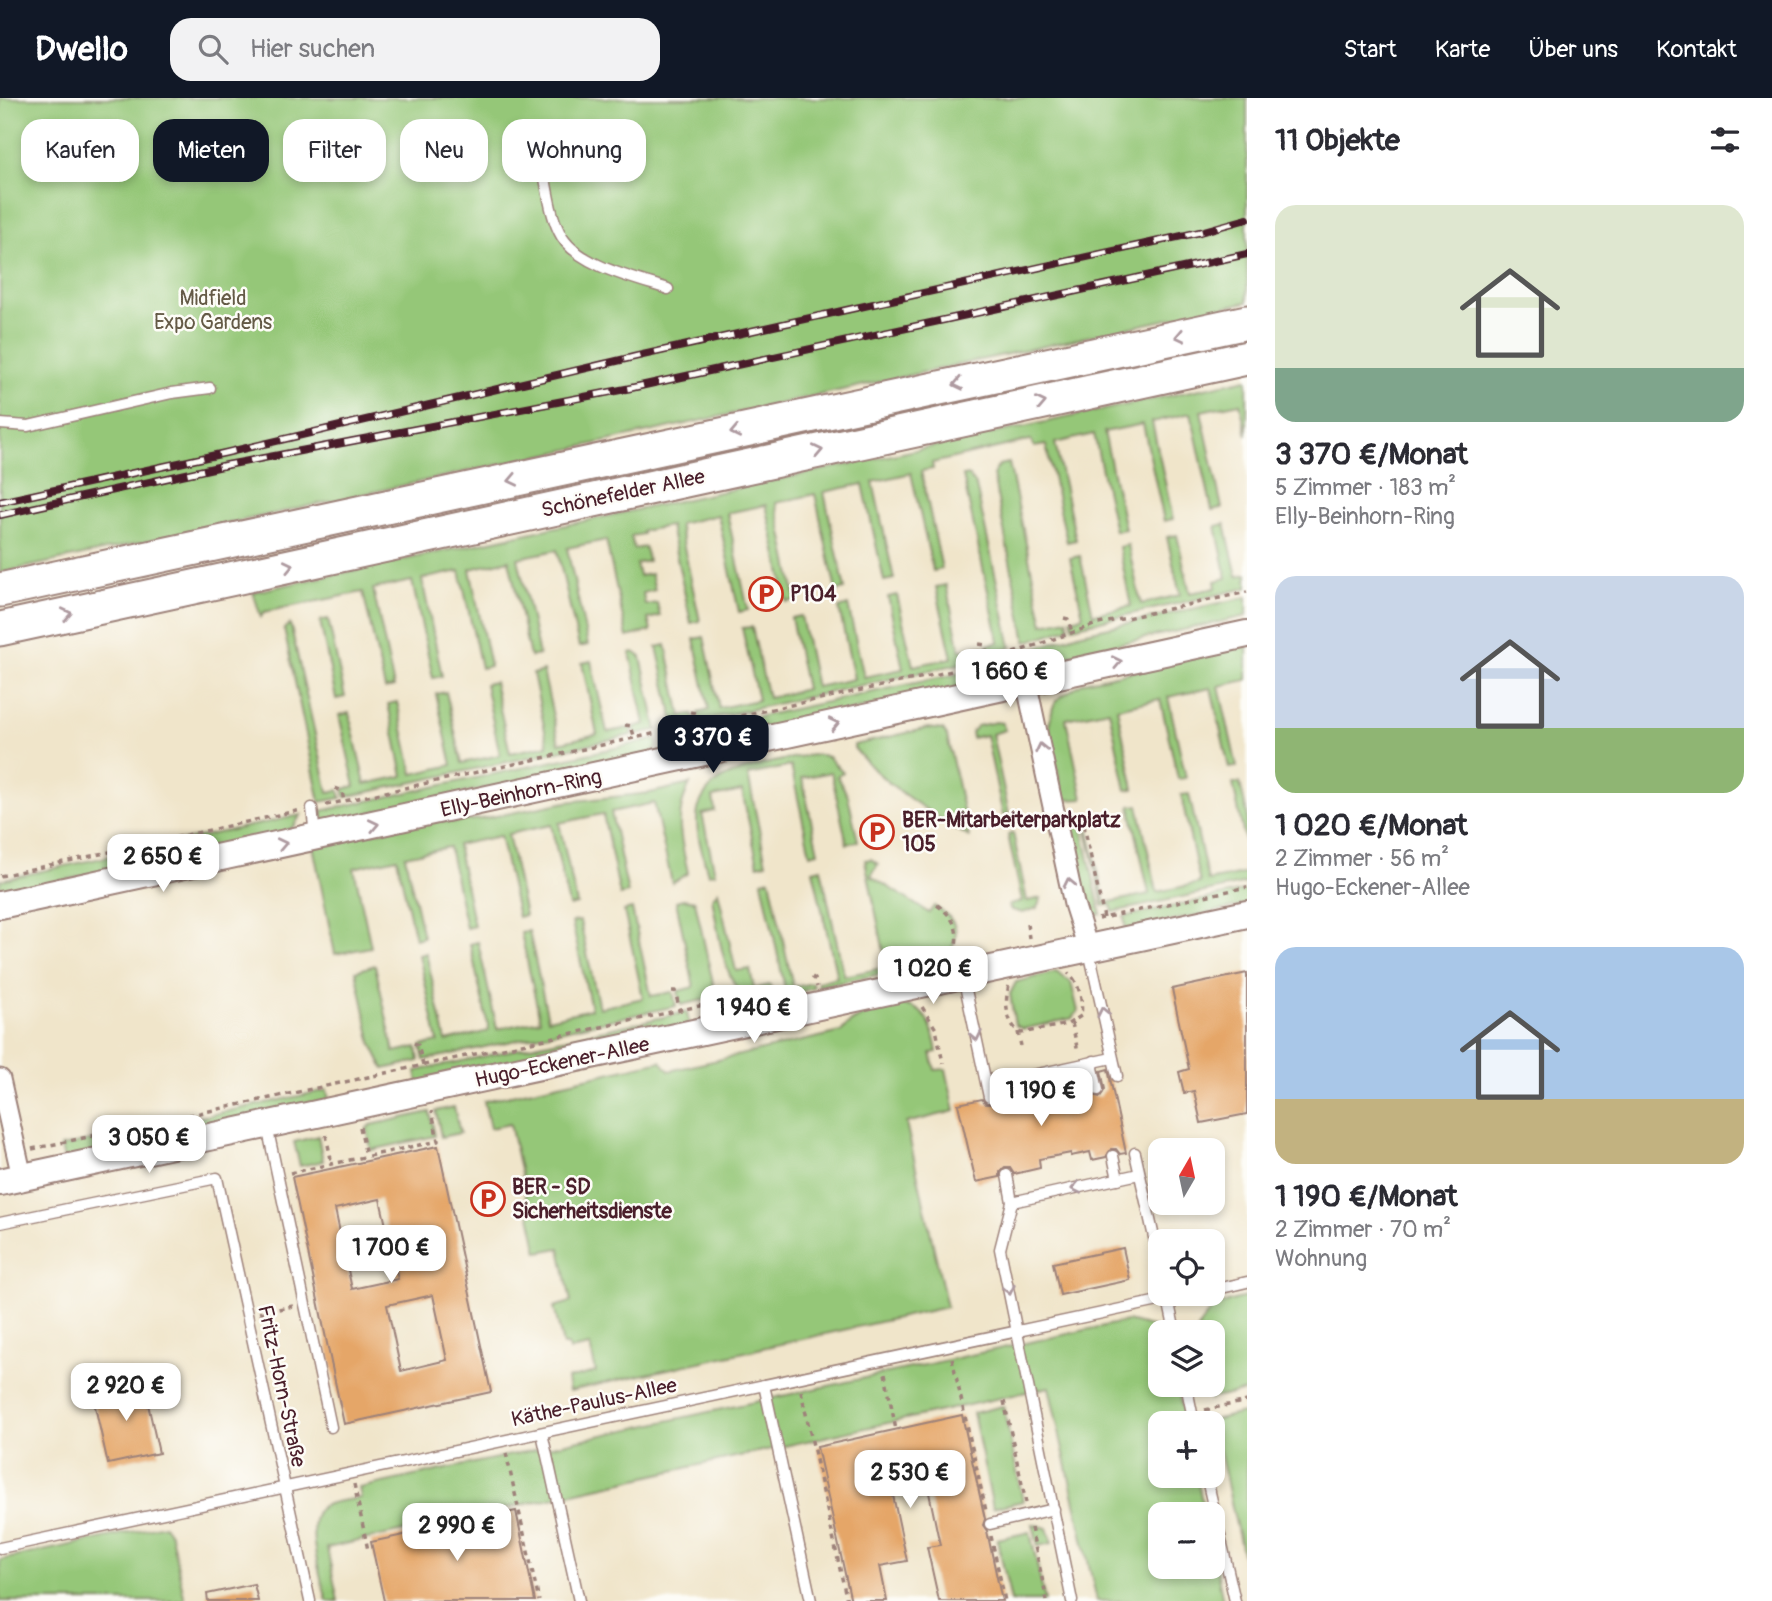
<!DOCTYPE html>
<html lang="de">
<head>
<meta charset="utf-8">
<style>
  body { margin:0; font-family:Pangolin,sans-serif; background:#f2f2f3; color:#2b2b33; height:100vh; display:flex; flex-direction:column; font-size:26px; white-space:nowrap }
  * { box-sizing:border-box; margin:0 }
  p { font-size:23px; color:#7c7c81 }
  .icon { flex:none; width:38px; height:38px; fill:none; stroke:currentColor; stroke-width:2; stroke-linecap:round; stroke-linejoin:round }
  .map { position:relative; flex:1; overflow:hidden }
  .side { display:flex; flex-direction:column; background:#fff; width:525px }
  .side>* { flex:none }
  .guide { position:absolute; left:21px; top:21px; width:665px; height:63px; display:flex; gap:14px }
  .needle { width:46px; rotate:9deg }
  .buttons { position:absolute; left:1148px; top:1040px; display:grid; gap:14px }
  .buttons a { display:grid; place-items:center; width:77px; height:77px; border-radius:14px; background:#fff; box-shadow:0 4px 10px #0003; font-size:35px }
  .price { position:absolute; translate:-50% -60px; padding:0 16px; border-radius:14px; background:#fff; color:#222; font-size:23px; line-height:46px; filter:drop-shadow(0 2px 4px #0008) }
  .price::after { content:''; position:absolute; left:50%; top:42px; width:21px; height:16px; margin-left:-10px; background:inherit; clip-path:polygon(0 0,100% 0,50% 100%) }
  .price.on { background:#111827; color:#fff }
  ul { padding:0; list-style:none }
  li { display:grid; align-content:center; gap:14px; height:371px; padding:0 28px }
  li span { display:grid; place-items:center; height:217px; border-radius:21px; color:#555 }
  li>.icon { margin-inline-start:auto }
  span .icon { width:126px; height:126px; fill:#fffc; stroke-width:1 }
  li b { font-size:30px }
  h2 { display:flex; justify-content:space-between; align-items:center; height:84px; padding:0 28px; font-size:30px }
  .chip { padding:0 24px; border-radius:21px; background:#fff; box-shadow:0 4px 10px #0003; font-size:24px; line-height:63px }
  .chip.on { background:#111827; color:#fff }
  header { display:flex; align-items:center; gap:42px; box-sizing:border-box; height:98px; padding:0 35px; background:#111827; color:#fff }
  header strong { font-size:33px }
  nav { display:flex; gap:38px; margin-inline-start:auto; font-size:24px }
  .search { width:490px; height:63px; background:#f2f2f3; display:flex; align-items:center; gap:18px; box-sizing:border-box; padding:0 24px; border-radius:21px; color:#7c7c81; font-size:26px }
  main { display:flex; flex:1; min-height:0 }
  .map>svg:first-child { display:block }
</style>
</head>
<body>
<header>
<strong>Dwello</strong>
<div class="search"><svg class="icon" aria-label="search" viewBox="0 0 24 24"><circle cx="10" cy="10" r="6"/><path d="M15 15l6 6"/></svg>Hier suchen</div>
<nav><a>Start</a><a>Karte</a><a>Über uns</a><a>Kontakt</a></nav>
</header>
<main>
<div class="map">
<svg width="1247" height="1503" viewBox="0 0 1247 1503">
  <rect width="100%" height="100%" fill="#fdfcf7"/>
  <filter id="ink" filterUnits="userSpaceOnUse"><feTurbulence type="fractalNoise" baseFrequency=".0143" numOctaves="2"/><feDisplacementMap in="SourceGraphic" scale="14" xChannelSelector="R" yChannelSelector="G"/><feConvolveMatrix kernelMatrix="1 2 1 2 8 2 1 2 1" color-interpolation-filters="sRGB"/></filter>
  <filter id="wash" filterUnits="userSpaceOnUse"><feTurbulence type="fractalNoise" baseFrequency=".00686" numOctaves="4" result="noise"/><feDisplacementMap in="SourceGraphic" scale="28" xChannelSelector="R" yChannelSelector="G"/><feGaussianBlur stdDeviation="1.57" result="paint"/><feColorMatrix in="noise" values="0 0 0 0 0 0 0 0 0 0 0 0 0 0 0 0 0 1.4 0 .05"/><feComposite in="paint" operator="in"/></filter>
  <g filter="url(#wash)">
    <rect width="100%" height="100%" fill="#f0e5ca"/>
    <g fill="#95c778" stroke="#707352" stroke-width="2">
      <path d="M0 0H1247V204L0 475Z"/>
      <path d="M1247 281V338L1240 305 1201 313 1222 410 1212 412 1191 315 1152 324 1173 421 1164 423 1143 326 1104 334 1125 431 1115 433 1094 336 1055 345 1076 442 1067 444 1046 347 1034 349 1031 342 932 365 933 371 921 373 942 471 933 473 911 375 873 384 894 481 884 483 863 386 824 394 845 491 836 493 815 396 776 405 796 502 787 504 766 407 727 415 748 512 739 514 718 417 679 426 700 523 691 525 670 428 642 433 643 436 631 438 634 451 645 449 648 463 636 466 639 478 651 476 655 492 643 495 645 507 657 505 660 518 648 521 651 533 627 539 606 442 567 450 588 547 579 549 557 452 518 460 539 557 530 559 509 462 470 471 490 568 481 570 460 473 422 481 442 578 433 580 412 483 373 491 394 589 385 591 363 494 264 514 261 519 253 494Z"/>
      <path d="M1009 365 1043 526 1067 521 1069 530 1026 544 993 377 999 367Z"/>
      <path d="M968 377 976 388 1011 549 990 558 987 547 999 544 963 378Z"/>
      <path d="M1225 426 1237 478 1247 476V490L1073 529 1071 521 1083 518 1070 460 1080 458 1093 516 1131 508 1119 449 1128 447 1141 506 1180 497 1167 439 1177 437 1190 495 1216 490 1215 483 1227 480 1216 428Z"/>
      <path d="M946 487 960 552 983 548 986 560 699 623 698 615 709 612 694 541 704 539 719 610 758 602 742 530 752 529 768 600 806 591 791 520 801 518 816 589 854 581 839 510 848 507 864 579 903 571 888 499 897 497 913 568 952 560 936 489Z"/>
      <path d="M1247 499V518L1090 552 1034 568 1026 553 1082 535Z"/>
      <path d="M328 521 345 599 336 601 320 523Z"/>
      <path d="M289 526 291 529 328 694 339 692 341 700 320 704 284 531Z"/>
      <path d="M666 547 681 618 693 616 695 623 676 627 673 621 657 549Z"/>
      <path d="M1247 548V582L1219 588 1237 669 1229 670 1211 590 1168 599 1186 680 1178 681 1160 601 1117 610 1134 691 1126 692 1109 612 1066 621 1083 701 1063 702 1049 627 1053 609 1059 600 1084 584Z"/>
      <path d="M634 554 641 559 657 632 636 636 634 629 645 626 630 555Z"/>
      <path d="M1011 558 1006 572 990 581 987 568Z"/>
      <path d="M591 563 607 634 630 630 632 637 345 699 343 691 355 688 339 617 349 615 365 686 403 678 388 606 397 604 413 676 452 667 436 596 446 594 462 665 500 657 485 586 494 584 510 655 548 647 533 576 543 573 559 645 597 636 582 565Z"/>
      <path d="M971 573 974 586 704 644 688 642 678 636Z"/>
      <path d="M996 624 1002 625 1005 632 992 636 1009 716 1003 718 986 637 972 640 971 634 977 628Z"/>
      <path d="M928 630 943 632 947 638 969 739C927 712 886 689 854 650V647Z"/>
      <path d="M657 641V650L651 655 326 724 323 721 321 713Z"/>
      <path d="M821 657 828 659 843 674 837 678 848 698 858 743 847 746 831 674 802 680 818 754 810 756 791 668 748 677 766 765 758 767 742 693 713 699 715 713 702 716 715 775 708 776C703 756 694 732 698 712 707 676 748 670 778 663 792 660 806 656 821 657Z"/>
      <path d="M1240 685 1247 716V753L1233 686Z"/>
      <path d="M690 686C673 719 681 741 688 775L672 785 654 705 611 714 628 795 620 797 603 716 559 725 577 806 569 808 551 727 508 736 525 817 518 819 500 738 457 747 474 828 466 830 449 749 405 758 423 839 415 841 397 760 354 770 371 849 335 856 313 748 432 722 452 724 481 721 566 704 650 695Z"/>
      <path d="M1189 696 1208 783 1247 775V785L1113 814 1111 807 1103 808 1086 726 1087 724 1105 805 1149 796 1130 708 1138 707 1157 794 1200 785 1181 697Z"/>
      <path d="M301 717 293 729 282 735 0 796V782Z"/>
      <path d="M1080 720 1101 816 1093 818 1081 791 1067 731 1070 725Z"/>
      <path d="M1013 735 1027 803 1041 800 1037 810 1023 815 1011 812 1008 807 1022 803 1008 737Z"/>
      <path d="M871 761 878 766 871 778 929 815 934 808C938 811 944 814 948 818 963 833 954 856 937 864L819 889 818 884 837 879 813 772 821 770 844 878 887 869 865 762Z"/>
      <path d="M770 781 793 889 813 885 814 890C797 894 764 908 750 891L739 894C721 867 718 831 712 800L718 793 736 873 750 871 754 891 770 887 772 894 785 891 762 783Z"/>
      <path d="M1247 792V807L1126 832 1124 819Z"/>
      <path d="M683 801 695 803 716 899 681 907 678 893 694 889 676 803Z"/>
      <path d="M632 811 651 898 673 894 676 908 424 962 421 948 438 944 419 857 426 855 446 943 489 933 470 846 478 844 497 931 540 922 521 835 529 833 548 921 591 911 572 824 580 823 599 910 643 900 624 813Z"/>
      <path d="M375 867 394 954 417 949 419 963 384 971 372 947 356 873Z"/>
      <path d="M1056 874 1071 884 1078 913 1073 920 1023 931 1015 927 1010 896 1016 884Z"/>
      <path d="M899 907C927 907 933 930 937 954L931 955 935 972 946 971 955 1013 906 1025 947 1209 569 1293 567 1281 596 1274 590 1248 570 1252 568 1247H563L554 1209 571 1204 560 1150 538 1154 510 1026 490 1030 484 1003 661 963 669 973 841 934C851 918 881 912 899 907Z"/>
      <path d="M687 914 689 926 418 985 416 973Z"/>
      <path d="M327 992 329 1002 64 1061 61 1049Z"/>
      <path d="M454 1009 460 1035 441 1039 436 1013Z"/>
      <path d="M430 1014 435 1038 371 1052 367 1030 371 1027Z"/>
      <path d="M318 1038 323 1063 300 1068 294 1044Z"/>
      <path d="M1247 1199V1293L1209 1301 1206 1286H1213V1234H1197C1204 1211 1225 1203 1247 1199Z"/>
      <path d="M1127 1223 1155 1230 1160 1238V1286H1177L1185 1325H1160V1377H1196L1205 1416H1160V1468H1213V1454L1223 1503H1097L1049 1289 327 1450 338 1503H327C322 1483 301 1419 323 1408 333 1403 349 1402 361 1400L359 1390Z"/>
      <path d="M1003 1308 1023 1403 993 1410 973 1315Z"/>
      <path d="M1247 1314V1477L1213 1322Z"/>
      <path d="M1033 1426 1047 1430 1052 1445 1038 1448Z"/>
      <path d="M164 1427 171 1437 185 1503H0V1462Z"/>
      <path d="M1030 1434 1045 1503H1011L997 1441Z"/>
    </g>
    <g id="blocks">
      <g fill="#e5a668" fill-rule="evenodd">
        <path d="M1247 875V1016L1201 1025 1194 993 1184 995 1179 974 1189 971 1172 891Z"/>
        <path d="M1108 971 1126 1055 1120 1056 1116 1051H1111L1106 1059 1092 1062 1090 1054 1071 1058V1055L1039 1061 1040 1070 1014 1076 1010 1070H1005L1000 1074V1079L976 1084 958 1006 982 1001 986 1006H991L996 1002V997L1022 992 1026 1001 1057 994V991L1076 987 1074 979 1087 976 1092 997 1100 999 1105 991 1101 973Z"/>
        <path d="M438 1048 491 1294 344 1326 292 1079ZM380 1101 398 1181 352 1191 335 1111ZM433 1197 447 1262 401 1273 387 1207Z"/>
        <path d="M1123 1150 1130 1182 1060 1197 1053 1165Z"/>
        <path d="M143 1284 159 1355 108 1366 92 1295Z"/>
        <path d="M962 1317 985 1421 983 1427 987 1433 1002 1503H939L927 1449 940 1447 923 1366 888 1374 907 1463 880 1468 887 1503H851L817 1349Z"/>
        <path d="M516 1413 535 1503H384L371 1444Z"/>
        <path d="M254 1486 258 1503H208L207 1496Z"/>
      </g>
    </g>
  </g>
  <g filter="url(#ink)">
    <use href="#blocks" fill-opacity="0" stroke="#9d827a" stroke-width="2"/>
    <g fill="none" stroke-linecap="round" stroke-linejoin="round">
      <g stroke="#9d827a" stroke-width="13">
        <g id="lane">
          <path d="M544 75C548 95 551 121 562 139 580 168 637 181 668 191"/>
          <path d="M0 326 28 328 172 295 210 290"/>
          <path d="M669 632 671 660"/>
          <path d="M312 710 315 738"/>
          <path d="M1089 853 1117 978"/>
          <path d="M963 878 989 999"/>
          <path d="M1094 963 1093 970 1098 992"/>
          <path d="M987 987 1112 960"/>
          <path d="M267 1028 331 1329"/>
          <path d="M1135 1055 1160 1166"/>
          <path d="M1113 1058 1118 1081"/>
          <path d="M1007 1077 1012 1104 1000 1151 1072 1503"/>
          <path d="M1012 1104 1139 1076"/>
          <path d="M0 1125 217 1080 310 1503"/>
          <path d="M1213 1192 1247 1184"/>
          <path d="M1167 1196 1175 1234"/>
          <path d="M1186 1286 1194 1325"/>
          <path d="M764 1287 811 1503"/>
          <path d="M542 1335 579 1503"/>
          <path d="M1206 1377 1235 1503"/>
          <path d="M990 1426 1054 1411"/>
          <path d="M0 1450 1196 1195"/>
        </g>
      </g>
      <g stroke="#9d827a" stroke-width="23">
        <g id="street">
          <path d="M1026 583 1074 806 1088 850"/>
          <path d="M0 981 22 1079"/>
        </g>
      </g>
      <g stroke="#9d827a" stroke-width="30">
        <g id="secondary">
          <path d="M0 807 1247 536"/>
          <path d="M0 1084 1247 816"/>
        </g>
      </g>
      <g stroke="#9d827a" stroke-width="37">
        <g id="highway">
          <path d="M0 492 1247 224"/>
          <path d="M0 531 1247 260"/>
        </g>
      </g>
      <g stroke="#9d827a" stroke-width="3.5" stroke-dasharray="5 5" stroke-linecap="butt">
        <path d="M1064 520 1068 521 1072 534"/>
        <path d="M979 546 985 547 989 563"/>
        <path d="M690 614 695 615 698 627"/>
        <path d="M625 627 631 628 635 641"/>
        <path d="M682 630 976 568 1094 527 1247 494"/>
        <path d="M335 690 342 693 344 704"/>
        <path d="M326 707 657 635"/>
        <path d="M0 778 301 712"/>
        <path d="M937 807C956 820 961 835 953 857"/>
        <path d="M1104 820 1083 723 1108 718"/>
        <path d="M1098 821 1247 789"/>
        <path d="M1027 826 1029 840"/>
        <path d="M812 879 815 881 817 889"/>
        <path d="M1009 888C1004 902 1006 927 1021 935L1068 926 1081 918C1083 905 1080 884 1068 875"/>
        <path d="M672 893H675L680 913"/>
        <path d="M922 909 936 931 943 965"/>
        <path d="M1072 925 1078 954"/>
        <path d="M1018 934 1021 948"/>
        <path d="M414 945 418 947 423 967"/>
        <path d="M360 1029 366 1058"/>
        <path d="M326 1037 332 1066"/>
        <path d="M32 1051 746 898 750 899"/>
        <path d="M290 1075 438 1043 432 1013"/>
        <path d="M259 1215 293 1208"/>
        <path d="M952 1260 986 1413"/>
        <path d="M885 1275 896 1332"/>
        <path d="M801 1293 847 1503"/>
        <path d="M1004 1303 1026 1405"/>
        <path d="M1205 1312 1247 1303"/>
        <path d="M506 1355 539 1503"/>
        <path d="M354 1386 368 1452"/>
        <path d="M1031 1430 1047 1503"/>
        <path d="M991 1438 1005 1503"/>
      </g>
      <use href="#lane" stroke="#fff" stroke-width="10"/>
      <use href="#street" stroke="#fff" stroke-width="19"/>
      <use href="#secondary" stroke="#fff" stroke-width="26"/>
      <use href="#highway" stroke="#fff" stroke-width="33"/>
      <g stroke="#4a1f2b" stroke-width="8">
        <g id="rail">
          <path d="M0 404 225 355 638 258 1200 134 1247 121"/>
          <path d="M0 417 227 367 631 290 1247 156"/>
        </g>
      </g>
      <use href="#rail" stroke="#fdfcf7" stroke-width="5" stroke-dasharray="16" stroke-linecap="butt"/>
    </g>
    <defs><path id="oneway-chevron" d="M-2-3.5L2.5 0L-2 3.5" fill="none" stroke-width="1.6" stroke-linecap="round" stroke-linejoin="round" transform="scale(1.75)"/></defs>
    <g stroke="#ae9aa0">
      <use href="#oneway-chevron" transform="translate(1180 238) rotate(168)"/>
      <use href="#oneway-chevron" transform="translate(958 286) rotate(168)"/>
      <use href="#oneway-chevron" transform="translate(1041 305) rotate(-12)"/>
      <use href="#oneway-chevron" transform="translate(735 334) rotate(168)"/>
      <use href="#oneway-chevron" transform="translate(818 353) rotate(-12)"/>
      <use href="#oneway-chevron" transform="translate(513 382) rotate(168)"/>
      <use href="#oneway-chevron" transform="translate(289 468) rotate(-12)"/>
      <use href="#oneway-chevron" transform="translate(67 516) rotate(-12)"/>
      <use href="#oneway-chevron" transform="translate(1117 564) rotate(-12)"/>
      <use href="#oneway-chevron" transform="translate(834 626) rotate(-13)"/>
      <use href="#oneway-chevron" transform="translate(1041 650) rotate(-102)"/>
      <use href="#oneway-chevron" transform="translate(374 727) rotate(-12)"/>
      <use href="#oneway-chevron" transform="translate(282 746) rotate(-12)"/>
      <use href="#oneway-chevron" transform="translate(1069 785) rotate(-102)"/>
      <use href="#oneway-chevron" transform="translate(1103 914) rotate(-102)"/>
      <use href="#oneway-chevron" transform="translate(976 938) rotate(78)"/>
      <use href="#oneway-chevron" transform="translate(1076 1090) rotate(168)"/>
      <use href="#oneway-chevron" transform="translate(1009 1192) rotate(78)"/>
    </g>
  </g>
  <defs>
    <g id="parking-ring" transform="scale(1.75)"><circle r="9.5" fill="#fdfcf7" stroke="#c8321e" stroke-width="1.5"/><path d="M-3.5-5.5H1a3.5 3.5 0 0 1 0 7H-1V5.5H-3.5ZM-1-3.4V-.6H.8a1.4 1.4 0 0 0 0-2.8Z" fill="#c8321e"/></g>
  </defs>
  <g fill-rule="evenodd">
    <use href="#parking-ring" x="766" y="496"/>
    <use href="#parking-ring" x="877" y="734"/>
    <use href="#parking-ring" x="488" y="1101"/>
  </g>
  <g text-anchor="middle" stroke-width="5" stroke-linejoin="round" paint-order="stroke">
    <g font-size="21" fill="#645a46" stroke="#fdfcf7">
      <text x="213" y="207">Midfield<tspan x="213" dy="24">Expo Gardens</tspan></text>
    </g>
    <g font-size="21" fill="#4a1f2b" stroke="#fdfcf7">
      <text transform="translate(623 395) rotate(-12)" y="7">Schönefelder Allee</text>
      <text transform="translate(521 695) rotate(-12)" y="7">Elly-Beinhorn-Ring</text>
      <text transform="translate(562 964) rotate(-12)" y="7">Hugo-Eckener-Allee</text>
      <text transform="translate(282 1288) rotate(78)" y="7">Fritz-Horn-Straße</text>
      <text transform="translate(594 1304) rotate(-12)" y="7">Käthe-Paulus-Allee</text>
    </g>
    <g font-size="21" font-weight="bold" fill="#4a1f2b" stroke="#fdfcf7" text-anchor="start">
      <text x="790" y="503">P104</text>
      <text x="902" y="729">BER-Mitarbeiterparkplatz<tspan x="902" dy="24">105</tspan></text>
      <text x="512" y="1096">BER - SD<tspan x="512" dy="24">Sicherheitsdienste</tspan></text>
    </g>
  </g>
</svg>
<div class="buttons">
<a><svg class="needle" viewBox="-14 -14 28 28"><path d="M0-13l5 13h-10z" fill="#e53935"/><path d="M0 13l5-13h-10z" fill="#7c7c81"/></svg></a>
<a><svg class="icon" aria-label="locate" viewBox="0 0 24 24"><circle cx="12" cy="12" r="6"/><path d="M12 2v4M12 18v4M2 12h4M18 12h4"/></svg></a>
<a><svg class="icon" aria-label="layers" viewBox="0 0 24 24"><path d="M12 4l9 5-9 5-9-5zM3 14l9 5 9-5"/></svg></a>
<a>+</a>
<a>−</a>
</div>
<b class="price" style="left:1010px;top:611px">1 660 €</b>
<b class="price on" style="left:713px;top:677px">3 370 €</b>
<b class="price" style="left:163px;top:796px">2 650 €</b>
<b class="price" style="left:933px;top:908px">1 020 €</b>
<b class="price" style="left:754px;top:947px">1 940 €</b>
<b class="price" style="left:1041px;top:1030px">1 190 €</b>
<b class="price" style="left:149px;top:1077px">3 050 €</b>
<b class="price" style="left:391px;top:1187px">1 700 €</b>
<b class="price" style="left:126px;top:1325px">2 920 €</b>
<b class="price" style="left:910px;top:1412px">2 530 €</b>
<b class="price" style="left:457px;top:1465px">2 990 €</b>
<div class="guide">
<a class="chip">Kaufen</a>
<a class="chip on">Mieten</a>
<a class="chip">Filter</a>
<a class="chip">Neu</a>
<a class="chip">Wohnung</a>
</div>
</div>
<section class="side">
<h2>11 Objekte<svg class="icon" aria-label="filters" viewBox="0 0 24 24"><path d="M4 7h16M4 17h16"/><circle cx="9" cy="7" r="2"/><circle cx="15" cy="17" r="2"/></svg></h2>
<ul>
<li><span style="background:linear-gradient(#dfe7d0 75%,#7fa58c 0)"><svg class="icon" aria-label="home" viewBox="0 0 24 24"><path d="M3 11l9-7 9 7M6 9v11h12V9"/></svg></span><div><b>3 370 €/Monat</b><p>5 Zimmer · 183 m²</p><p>Elly-Beinhorn-Ring</p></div></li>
<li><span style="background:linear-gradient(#c9d6e8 70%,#8fb573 0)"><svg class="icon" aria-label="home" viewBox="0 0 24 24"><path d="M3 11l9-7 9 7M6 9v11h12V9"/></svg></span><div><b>1 020 €/Monat</b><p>2 Zimmer · 56 m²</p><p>Hugo-Eckener-Allee</p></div></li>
<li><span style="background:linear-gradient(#a9c7e8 70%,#c2b280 0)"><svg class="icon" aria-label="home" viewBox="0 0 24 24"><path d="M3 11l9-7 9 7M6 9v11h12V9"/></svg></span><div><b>1 190 €/Monat</b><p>2 Zimmer · 70 m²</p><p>Wohnung</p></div></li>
</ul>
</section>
</main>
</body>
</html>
